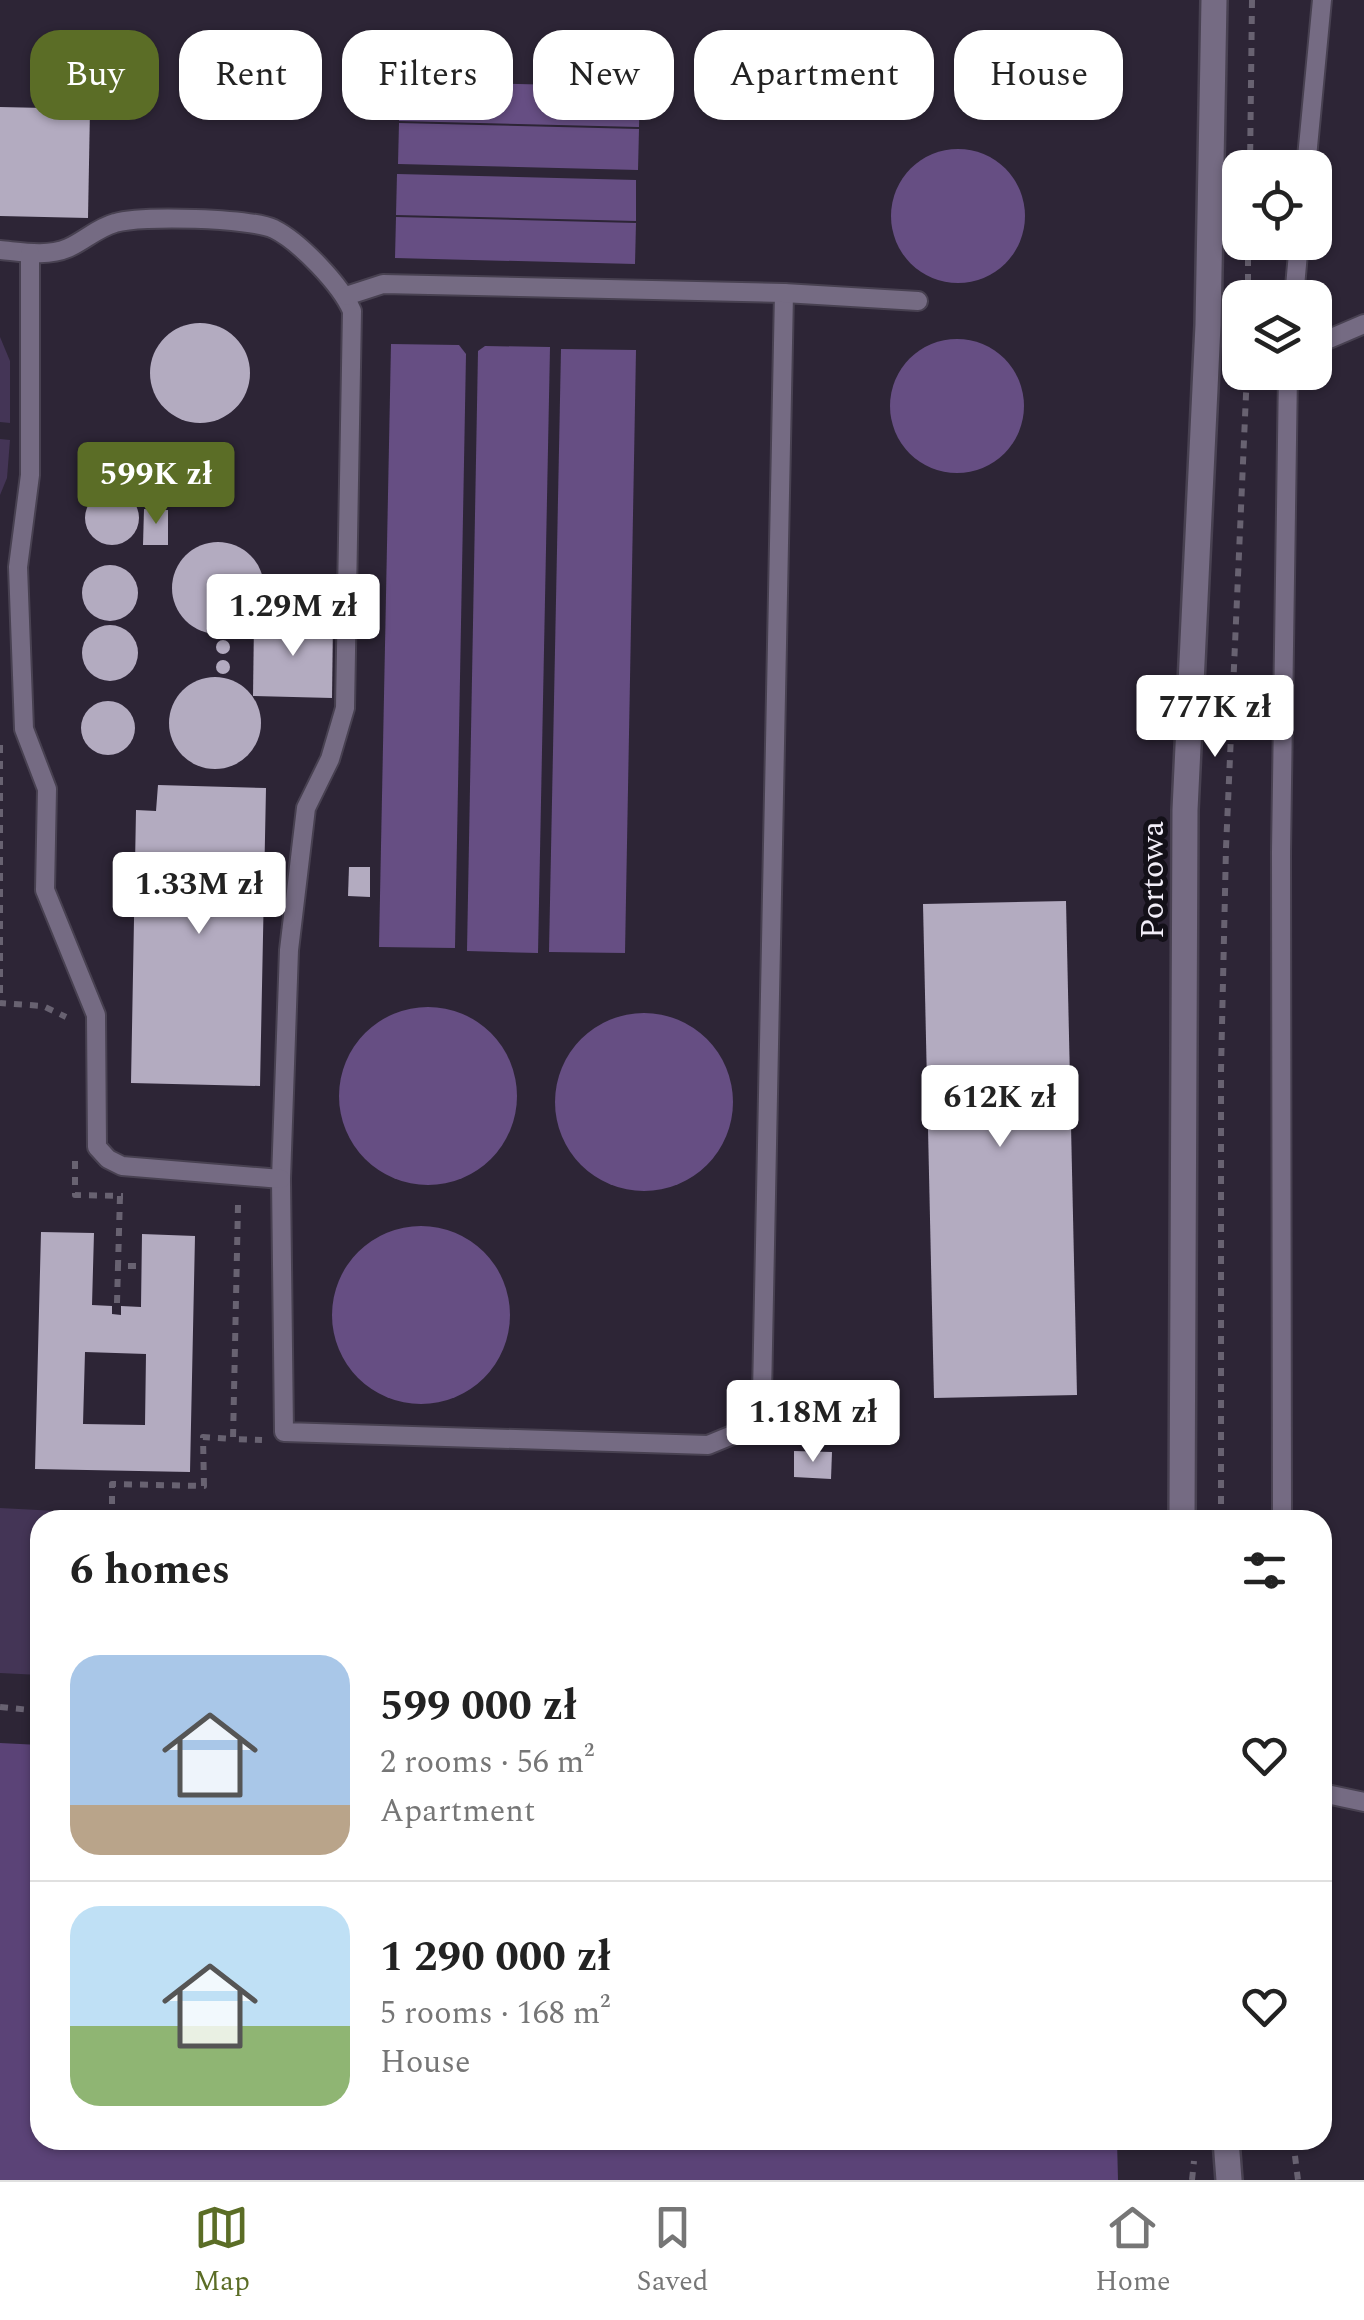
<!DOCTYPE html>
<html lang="en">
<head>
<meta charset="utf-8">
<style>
  body { margin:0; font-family:Spectral,serif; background:#f2f2f2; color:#222; height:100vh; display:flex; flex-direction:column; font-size:38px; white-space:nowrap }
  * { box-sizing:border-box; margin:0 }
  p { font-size:32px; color:#767676 }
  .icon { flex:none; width:55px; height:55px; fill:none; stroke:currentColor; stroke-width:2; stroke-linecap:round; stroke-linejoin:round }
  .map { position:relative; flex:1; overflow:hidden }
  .details { position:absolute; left:30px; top:1510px; width:1302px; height:640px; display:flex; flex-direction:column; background:#fff; border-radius:30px; box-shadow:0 2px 8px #0004 }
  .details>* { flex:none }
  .top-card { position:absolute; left:30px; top:30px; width:1305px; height:90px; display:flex; gap:20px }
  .buttons { position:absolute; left:1222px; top:150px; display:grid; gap:20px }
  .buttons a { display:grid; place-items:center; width:110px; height:110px; border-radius:20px; background:#fff; box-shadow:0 2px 8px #0004; font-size:50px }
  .price { position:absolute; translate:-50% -85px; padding:0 22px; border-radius:10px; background:#fff; color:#222; font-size:32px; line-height:65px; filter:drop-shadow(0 2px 5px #0008) }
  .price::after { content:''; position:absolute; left:50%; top:60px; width:30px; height:22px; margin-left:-15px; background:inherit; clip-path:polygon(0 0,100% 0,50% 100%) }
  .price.active { background:#5b6d26; color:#fff }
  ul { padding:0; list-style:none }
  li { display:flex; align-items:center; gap:30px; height:250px; padding:0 40px }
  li+li { border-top:2px solid #e0e0e0 }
  li span { display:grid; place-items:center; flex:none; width:280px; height:200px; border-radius:30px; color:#555 }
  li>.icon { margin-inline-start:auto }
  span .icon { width:120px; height:120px; fill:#fffc; stroke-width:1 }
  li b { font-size:42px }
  h2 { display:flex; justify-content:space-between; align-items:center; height:120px; padding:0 40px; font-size:42px }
  .tag { padding:0 35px; border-radius:30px; background:#fff; box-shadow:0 2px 8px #0004; font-size:35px; line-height:90px }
  .tag.active { background:#5b6d26; color:#fff }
  .tab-bar { display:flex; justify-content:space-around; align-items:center; height:140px; border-top:2px solid #e0e0e0; background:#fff; font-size:28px; color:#767676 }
  .tab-bar a { display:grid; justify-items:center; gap:5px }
  .tab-bar .active { color:#5b6d26 }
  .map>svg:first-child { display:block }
</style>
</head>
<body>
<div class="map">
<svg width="1364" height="2180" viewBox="0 0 1364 2180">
  <rect width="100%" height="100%" fill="#2d2536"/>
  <g fill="#443556">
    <path d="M0 337 10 361V423L0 422Z"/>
    <path d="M0 439 10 440 7 478 0 495Z"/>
    <path d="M0 1508 226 1520H40V1675L0 1673Z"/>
  </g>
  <path fill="#5b4377" d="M0 1743 40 1745V2140H1117L1118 2180H0Z"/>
  <g fill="#664e83">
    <path d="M400 81 640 87 639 127 399 121Z"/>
    <path d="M399 123 639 129 638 170 398 164Z"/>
    <circle cx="958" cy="216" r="67"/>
    <path d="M397 174 636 180V221L396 215Z"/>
    <path d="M396 217 636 223 635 264 395 258Z"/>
    <circle cx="957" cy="406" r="67"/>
    <path d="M391 344 459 345 466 354 455 948 379 947Z"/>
    <path d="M485 346 550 347 538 953 467 951 478 351Z"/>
    <path d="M561 349 636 350 625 953 549 952Z"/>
    <circle cx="428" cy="1096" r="89"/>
    <circle cx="644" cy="1102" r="89"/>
    <circle cx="421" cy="1315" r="89"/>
  </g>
  <g fill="#b3abc0" fill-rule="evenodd">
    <path d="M0 107 90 109 88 218 0 216Z"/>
    <circle cx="200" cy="373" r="50"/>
    <circle cx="112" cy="518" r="27"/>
    <path d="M144 509 168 510V545H143Z"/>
    <circle cx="218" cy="588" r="46"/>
    <circle cx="110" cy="593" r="28"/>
    <path d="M254 621 333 622 332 698 253 696Z"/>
    <circle cx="110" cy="653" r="28"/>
    <circle cx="223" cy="647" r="7"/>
    <circle cx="223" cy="667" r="7"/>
    <circle cx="215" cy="723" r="46"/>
    <circle cx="108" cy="728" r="27"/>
    <path d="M158 785 266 788 260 1086 131 1083 136 810 156 811Z"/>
    <path d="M349 867H370V897L348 896Z"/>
    <path d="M1066 901 1077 1395 934 1398 923 904Z"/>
    <path d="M41 1232 94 1233 92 1305 112 1306V1314L121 1315V1306L141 1307 142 1234 195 1236 190 1472 35 1469ZM85 1352 146 1354 145 1425 83 1424Z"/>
    <path d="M794 1451 832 1452 831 1479 794 1477Z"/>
  </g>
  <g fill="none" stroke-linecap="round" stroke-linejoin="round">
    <g stroke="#484151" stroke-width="22">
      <g id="lane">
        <path d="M1306 168 1322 0"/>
        <path d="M0 250C22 252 47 257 68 248 84 241 97 228 115 223 141 215 250 218 274 229 300 242 341 285 352 311L345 708 330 759 306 808 289 950 281 1179 284 1432 708 1445 742 1431 762 1395 784 293"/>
        <path d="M30 253V475L18 567 24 729 47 789 45 890 96 1015 97 1147 108 1159 122 1166 281 1179"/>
        <path d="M346 296 383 284 784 293 918 301"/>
        <path d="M1294 298 1299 242"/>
        <path d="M1315 345 1364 324"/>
        <path d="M1282 1520 1281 852 1288 372"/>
        <path d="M1322 1793 1364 1802"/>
      </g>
    </g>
    <g stroke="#484151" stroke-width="30">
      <g id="street">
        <path d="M1182 1520 1185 810 1208 325 1214 0"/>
        <path d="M1226 2140 1229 2180"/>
      </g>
    </g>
    <g stroke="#686271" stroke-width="6" stroke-dasharray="8 8" stroke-linecap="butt">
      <path d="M1250 168 1252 0"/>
      <path d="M1248 298V242"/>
      <path d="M0 745V1003L43 1006 66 1017"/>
      <path d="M75 1161V1195L123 1196"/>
      <path d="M120 1196 118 1266H142"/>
      <path d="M238 1205 233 1439 262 1440"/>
      <path d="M117 1303 118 1266"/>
      <path d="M112 1520V1484L204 1486 203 1437 233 1439"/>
      <path d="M1221 1520V1070L1226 848 1247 372"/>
      <path d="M0 1707 40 1711"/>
      <path d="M1293 2140 1298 2180"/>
      <path d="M1192 2180 1194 2161"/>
    </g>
    <use href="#lane" stroke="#756b83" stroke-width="18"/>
    <use href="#street" stroke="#756b83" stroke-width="25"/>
  </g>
  <g text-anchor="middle" stroke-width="10" stroke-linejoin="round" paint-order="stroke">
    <g font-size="32" fill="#f1edf8" stroke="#131018">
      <text transform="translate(1152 880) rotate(-90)" y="11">Portowa</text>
    </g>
  </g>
</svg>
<div class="buttons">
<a><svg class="icon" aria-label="locate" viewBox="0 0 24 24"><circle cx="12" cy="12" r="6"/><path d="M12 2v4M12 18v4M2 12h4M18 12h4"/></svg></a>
<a><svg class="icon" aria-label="layers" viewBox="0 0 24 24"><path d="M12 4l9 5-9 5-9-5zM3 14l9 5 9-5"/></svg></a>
</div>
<b class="price active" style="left:156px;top:527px">599K zł</b>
<b class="price" style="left:293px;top:659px">1.29M zł</b>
<b class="price" style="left:1215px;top:760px">777K zł</b>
<b class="price" style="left:199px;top:937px">1.33M zł</b>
<b class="price" style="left:1000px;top:1150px">612K zł</b>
<b class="price" style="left:813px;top:1465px">1.18M zł</b>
<div class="top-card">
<a class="tag active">Buy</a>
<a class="tag">Rent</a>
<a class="tag">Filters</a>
<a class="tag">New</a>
<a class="tag">Apartment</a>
<a class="tag">House</a>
</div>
<section class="details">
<h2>6 homes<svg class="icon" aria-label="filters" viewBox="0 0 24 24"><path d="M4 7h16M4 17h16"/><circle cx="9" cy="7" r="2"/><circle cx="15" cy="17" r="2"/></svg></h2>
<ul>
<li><span style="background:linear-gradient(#a9c7e8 75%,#b9a48a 0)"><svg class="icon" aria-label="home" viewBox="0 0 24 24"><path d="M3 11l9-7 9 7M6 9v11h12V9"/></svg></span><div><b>599 000 zł</b><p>2 rooms · 56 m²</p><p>Apartment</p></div><svg class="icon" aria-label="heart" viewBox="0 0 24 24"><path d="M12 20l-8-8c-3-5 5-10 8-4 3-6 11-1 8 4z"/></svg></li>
<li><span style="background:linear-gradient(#bfe0f5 60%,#8fb573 0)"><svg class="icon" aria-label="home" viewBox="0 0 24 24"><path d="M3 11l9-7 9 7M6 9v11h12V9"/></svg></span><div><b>1 290 000 zł</b><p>5 rooms · 168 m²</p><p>House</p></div><svg class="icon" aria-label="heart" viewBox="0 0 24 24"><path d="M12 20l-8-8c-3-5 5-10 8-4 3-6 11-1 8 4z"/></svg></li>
</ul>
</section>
</div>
<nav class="tab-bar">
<a class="active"><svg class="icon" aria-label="map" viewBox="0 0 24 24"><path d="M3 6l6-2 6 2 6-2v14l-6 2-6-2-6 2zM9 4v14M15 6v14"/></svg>Map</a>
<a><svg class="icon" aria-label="saved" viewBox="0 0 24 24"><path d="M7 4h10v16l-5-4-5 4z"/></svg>Saved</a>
<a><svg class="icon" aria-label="home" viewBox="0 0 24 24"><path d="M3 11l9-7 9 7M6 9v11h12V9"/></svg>Home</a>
</nav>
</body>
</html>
